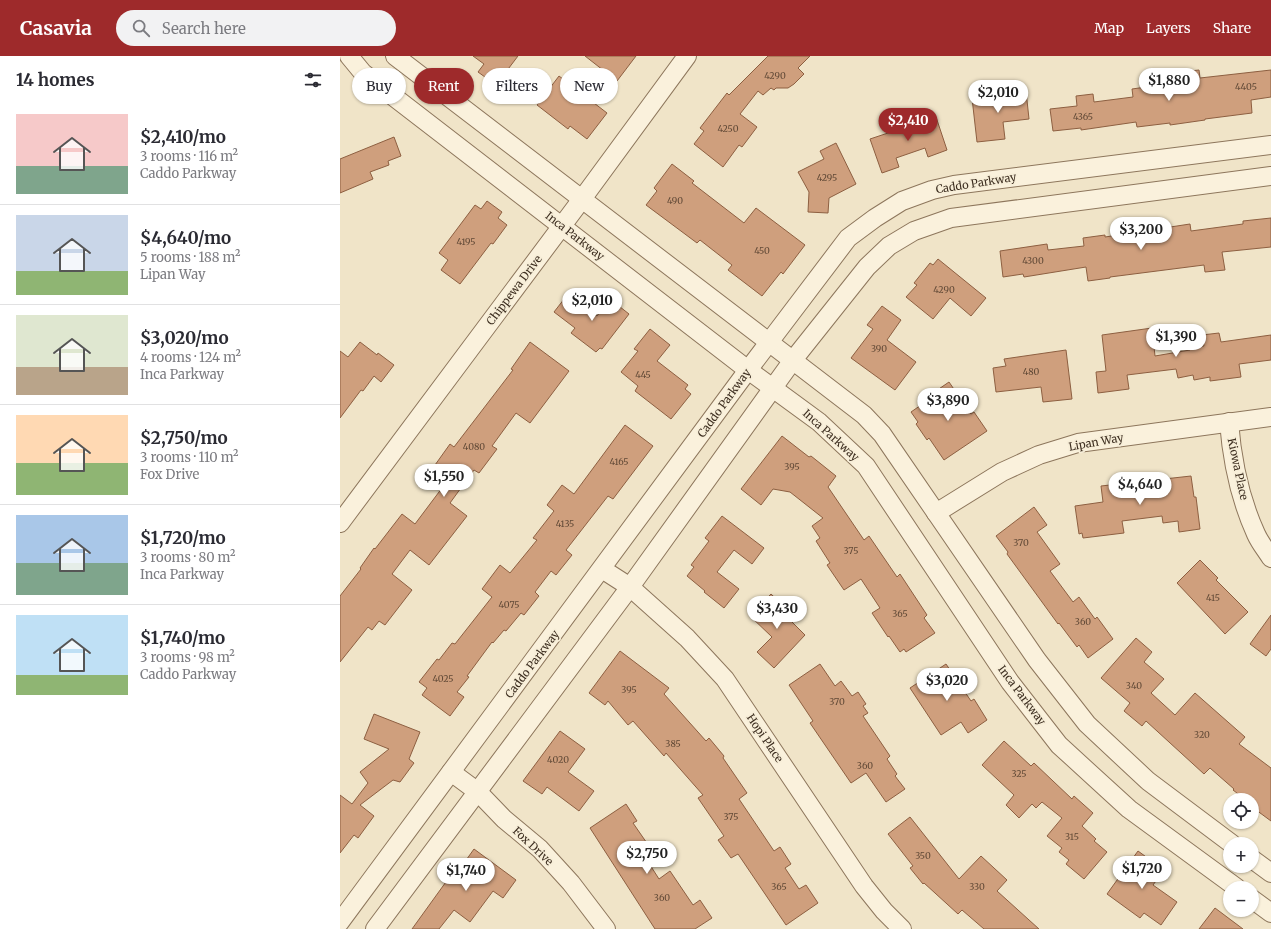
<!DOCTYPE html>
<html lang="en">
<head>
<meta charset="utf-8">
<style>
  body { margin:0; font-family:Merriweather,serif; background:#f2f2f3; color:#2b2b33; height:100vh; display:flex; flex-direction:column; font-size:15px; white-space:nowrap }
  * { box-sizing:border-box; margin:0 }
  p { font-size:13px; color:#7c7c81 }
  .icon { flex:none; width:22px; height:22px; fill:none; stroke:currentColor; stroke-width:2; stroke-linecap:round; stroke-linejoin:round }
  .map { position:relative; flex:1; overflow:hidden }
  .side { display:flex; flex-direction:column; background:#fff; width:340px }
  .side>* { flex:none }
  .top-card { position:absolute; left:12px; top:12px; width:380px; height:36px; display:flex; gap:8px }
  .tools { position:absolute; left:883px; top:737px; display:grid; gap:8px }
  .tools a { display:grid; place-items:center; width:36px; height:36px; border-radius:50%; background:#fff; box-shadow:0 1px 3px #0004; font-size:20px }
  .price { position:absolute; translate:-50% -34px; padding:0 9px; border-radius:14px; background:#fff; color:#222; font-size:13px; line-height:26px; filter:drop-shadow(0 1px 2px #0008) }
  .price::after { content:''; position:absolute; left:50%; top:24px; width:12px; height:9px; margin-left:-6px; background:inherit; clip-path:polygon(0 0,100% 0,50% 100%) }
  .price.active { background:#9e2a2b; color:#fff }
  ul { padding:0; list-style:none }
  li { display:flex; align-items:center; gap:12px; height:100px; padding:0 16px }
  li+li { border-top:1px solid #e1e1e2 }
  li span { display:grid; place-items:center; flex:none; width:112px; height:80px; border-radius:0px; color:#555 }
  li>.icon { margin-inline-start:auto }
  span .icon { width:48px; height:48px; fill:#fffc; stroke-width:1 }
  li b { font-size:17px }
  h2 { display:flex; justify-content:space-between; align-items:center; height:48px; padding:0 16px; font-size:17px }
  .chip { padding:0 14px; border-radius:18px; background:#fff; box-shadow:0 1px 3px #0004; font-size:14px; line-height:36px }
  .chip.active { background:#9e2a2b; color:#fff }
  header { display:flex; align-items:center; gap:24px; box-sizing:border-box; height:56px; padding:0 20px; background:#9e2a2b; color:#fff }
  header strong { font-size:19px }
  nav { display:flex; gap:22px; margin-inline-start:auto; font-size:14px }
  .search { width:280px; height:36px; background:#f2f2f3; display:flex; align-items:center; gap:10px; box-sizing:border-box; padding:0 14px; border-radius:22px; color:#7c7c81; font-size:15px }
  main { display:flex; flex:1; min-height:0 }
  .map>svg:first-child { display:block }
</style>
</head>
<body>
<header>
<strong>Casavia</strong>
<div class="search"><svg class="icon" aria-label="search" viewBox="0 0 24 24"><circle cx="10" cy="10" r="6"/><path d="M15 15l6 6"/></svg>Search here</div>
<nav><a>Map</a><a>Layers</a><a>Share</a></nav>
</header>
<main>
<section class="side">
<h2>14 homes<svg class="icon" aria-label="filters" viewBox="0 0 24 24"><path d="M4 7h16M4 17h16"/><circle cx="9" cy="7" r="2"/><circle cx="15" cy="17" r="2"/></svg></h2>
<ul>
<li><span style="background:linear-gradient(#f6c9c9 65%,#7fa58c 0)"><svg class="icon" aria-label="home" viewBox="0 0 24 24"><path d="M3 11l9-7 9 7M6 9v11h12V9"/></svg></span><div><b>$2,410/mo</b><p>3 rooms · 116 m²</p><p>Caddo Parkway</p></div></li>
<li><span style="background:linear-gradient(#c9d6e8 70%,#8fb573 0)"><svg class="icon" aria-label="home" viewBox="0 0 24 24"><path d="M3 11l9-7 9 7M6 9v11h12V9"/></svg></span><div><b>$4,640/mo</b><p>5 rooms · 188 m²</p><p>Lipan Way</p></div></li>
<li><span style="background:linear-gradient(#dfe7d0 65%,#b9a48a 0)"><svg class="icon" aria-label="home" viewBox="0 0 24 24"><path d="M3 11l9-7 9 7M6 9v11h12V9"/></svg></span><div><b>$3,020/mo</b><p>4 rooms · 124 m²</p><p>Inca Parkway</p></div></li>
<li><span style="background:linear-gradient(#ffd9b3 60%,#8fb573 0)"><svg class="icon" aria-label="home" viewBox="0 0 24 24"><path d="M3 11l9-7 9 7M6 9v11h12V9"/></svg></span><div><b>$2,750/mo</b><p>3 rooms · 110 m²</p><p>Fox Drive</p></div></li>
<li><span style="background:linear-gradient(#a9c7e8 60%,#7fa58c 0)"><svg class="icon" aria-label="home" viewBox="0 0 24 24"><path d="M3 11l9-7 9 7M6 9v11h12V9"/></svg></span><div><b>$1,720/mo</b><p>3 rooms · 80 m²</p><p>Inca Parkway</p></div></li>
<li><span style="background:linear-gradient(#bfe0f5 75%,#8fb573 0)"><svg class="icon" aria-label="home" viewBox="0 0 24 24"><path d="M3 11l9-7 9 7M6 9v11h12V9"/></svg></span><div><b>$1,740/mo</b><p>3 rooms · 98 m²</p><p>Caddo Parkway</p></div></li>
</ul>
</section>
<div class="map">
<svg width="931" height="873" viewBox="0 0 931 873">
  <rect width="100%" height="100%" fill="#f0e4c8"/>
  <g fill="#cf9f7d" stroke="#8d5f41">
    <path d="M133 0H178L156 29 138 16 144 8Z"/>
    <path d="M245 0H296L277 25Z"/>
    <path d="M428 0H470L458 12 464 18 454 28 448 32H436L434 34 431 32 423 39 418 35 400 58 417 71 402 91 399 89 383 111 354 88 364 75 360 72 387 37 389 39Z"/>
    <path d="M859 14 860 22 931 14V41L911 44 912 57 865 63V64L830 69V67L797 71 796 66 741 74V72L713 75 710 53 737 50 736 40 753 38 754 46 793 41 792 33 806 31 805 25 816 24 815 19Z"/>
    <path d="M219 20 267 57 247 83 230 70 228 73 197 49Z"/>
    <path d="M686 35 689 63 663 66 665 83 637 86 632 42Z"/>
    <path d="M571 61 574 68 596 61 607 94 588 101 585 92 556 102 559 111 542 117 530 83 551 76 549 69Z"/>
    <path d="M54 81 61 100 48 105 49 109 30 116 33 123 0 137V103Z"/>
    <path d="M496 87 516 128 489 142 488 157 468 156 469 136 458 116 484 103 480 95Z"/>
    <path d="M332 108 354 125 352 127 404 167 416 152 465 189 443 218 441 216 422 240 388 214 392 209 360 184 357 187 306 149 317 135 314 132Z"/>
    <path d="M147 145 162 156 158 162 167 169 153 188 151 187 120 228 101 214 108 204 99 197 135 149 141 153Z"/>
    <path d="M931 162V191L882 196 885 214 865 216 864 209 770 221V222L748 225 746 211 684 221 683 218 663 221 660 195 707 188 708 194 744 190 743 182 765 179V181L850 168 851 175 903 168V165Z"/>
    <path d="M598 203 646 242 631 260 610 242 593 263 566 241 577 229 574 227 590 207 593 209Z"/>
    <path d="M228 238 257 260 270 243 289 258 262 293 260 292 256 296 231 277 235 272 214 256Z"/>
    <path d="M542 250 561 264 547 284 576 306 555 334 511 302 533 273 527 269Z"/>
    <path d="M812 272 815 300 850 294V292L864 290 862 279 879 277 881 286 931 279V304L899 308 901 321 870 325V321L854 324 853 319 838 322 836 313 787 319 789 333 758 337 756 316 766 315 762 279Z"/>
    <path d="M310 273 330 289 317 305 348 329 345 333 351 338 331 363 295 335 298 330 281 316 298 295 294 293Z"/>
    <path d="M20 286 37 299 38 297 54 309 41 326 34 320 23 335 21 334 0 362V295L8 301Z"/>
    <path d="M190 286 229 315 190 367 176 357 152 390 157 393 139 417 134 414 110 447 127 460 89 509 70 494 52 518 72 534 45 569 39 565 32 574 28 571 0 606V540L21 513 20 512 34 492 35 493 62 458 75 468 111 420 95 409 110 388 114 391 173 314 171 313Z"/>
    <path d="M726 294 732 343 703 346 701 331 656 336 653 312 666 310 664 303Z"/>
    <path d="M609 326 631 358 634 356 647 375 604 404 589 382 587 384 576 368 578 366 571 356 594 340 593 337Z"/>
    <path d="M285 369 313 390 273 443 268 440 226 494 232 499 216 519 211 515 195 536 199 540 184 559 181 557 166 575 164 574 153 587 152 586 127 620 129 621 117 636 124 641 110 660 82 639 87 632 79 626 97 603 99 604 112 587 115 588 152 541 142 533 160 509 170 517 197 484 193 482 214 455 207 449 222 429 234 438Z"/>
    <path d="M442 380 469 401 471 400 496 420 488 431 524 484 529 480 557 521 560 518 587 559 584 562 595 577 566 596 564 593 560 596 549 580 548 581 532 557 540 552 521 523 504 534 487 509 490 507 476 485 480 482 472 470 483 462 450 436 433 433 421 449 401 433Z"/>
    <path d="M851 420 854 441H856L860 473 839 476 838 465 823 467 822 460 782 465 784 477 743 482 742 477 739 478 735 450 763 446 761 430Z"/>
    <path d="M694 451 707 469 697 476 720 508 710 515 733 546 739 541 755 563 757 561 773 583 748 602 739 589 737 591 719 567 718 568 667 498 668 496 656 480Z"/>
    <path d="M382 460 424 492 412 508 394 494 377 516 399 533 384 552 364 536 365 535 347 520 354 511 351 509 369 485 365 482Z"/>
    <path d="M860 504 878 522 876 524 908 556 885 578 837 527Z"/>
    <path d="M431 538 452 558 448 562 465 579 434 612 417 596 432 581 410 560Z"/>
    <path d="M931 559V593L926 600 910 588Z"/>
    <path d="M796 582 812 596 804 606 824 623 811 637 835 659 855 637 905 681 899 688 931 712V765L912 751V744H906L893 734 894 733 870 712 864 718 806 665 802 670 784 655 790 647 761 622Z"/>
    <path d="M280 595 329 632 324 638 366 685 369 682 384 700 383 702 407 737 399 743 434 795 440 791 451 808 445 812 459 833 466 829 478 847 446 869 398 798 391 802 378 784 384 780 358 742 363 739 326 697 324 700 293 665 288 669 268 645 265 649 249 637Z"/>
    <path d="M480 608 495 630 501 625 512 640 518 636 526 648 523 650 528 657 523 660 550 700 547 703 557 718 555 720 565 733 546 746 526 717 511 727 470 667 473 665 449 629Z"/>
    <path d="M606 608 631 645 634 643 647 664 628 677 621 666 601 679 570 632Z"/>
    <path d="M34 658 80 676 69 703 74 707 60 726 53 724 20 749 34 760 18 782 14 779 0 797V739L12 748 28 727 20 716 49 693 24 683Z"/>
    <path d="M220 675 245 693 228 716 254 735 239 755 207 731 202 738 183 725Z"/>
    <path d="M664 685 691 710 694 707 732 743 734 740 753 757 742 770 756 783 754 785 767 796 744 823 726 808 729 804 719 796 722 792 707 780 722 762 702 746 696 752 692 748 679 762 666 749 674 739 642 709Z"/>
    <path d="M286 748 297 765 293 767 311 793 303 798 319 823 330 815 353 849 360 844 372 862 355 873H315L250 772Z"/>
    <path d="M570 761 619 823 641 800 667 824 657 835 699 873H644L622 854 618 858 584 827 583 828 570 812 573 810 548 778Z"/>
    <path d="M134 793 176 824 163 842 153 835 130 866 114 854 99 873H72L116 812 119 814Z"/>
    <path d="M798 795 824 814 813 829 837 846 821 869 804 857 800 862 767 838Z"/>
    <path d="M875 852 903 873H859Z"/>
  </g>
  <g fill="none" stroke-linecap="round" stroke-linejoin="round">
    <g stroke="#8d765c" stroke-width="20">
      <g id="minor">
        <path d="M9 0 23 17 408 314 479 366 526 410 670 626 719 689 789 753 897 832"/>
        <path d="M55 0 524 359 542 378 697 604 747 668 808 725 892 788"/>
        <path d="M889 366C892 405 900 443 916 478 920 487 926 494 931 502"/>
        <path d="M596 457 662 416 699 399 738 387 931 361"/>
        <path d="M0 467 242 143 347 0"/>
        <path d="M262 513 290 531 347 582 385 623 524 830 544 855 562 873"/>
        <path d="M111 716 138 736 164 763 200 793 231 827 266 873"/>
        <path d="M912 803 931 817"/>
        <path d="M912 843 931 857"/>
        <path d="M0 866 408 314 508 182 535 162 562 145 592 134 614 129 931 89"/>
        <path d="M35 873 290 531 453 304 527 211 549 190 574 175 611 162 931 120"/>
      </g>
    </g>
    <use href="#minor" stroke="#faf1dc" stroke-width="18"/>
  </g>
  <g text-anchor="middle" stroke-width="3.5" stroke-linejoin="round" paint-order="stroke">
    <g font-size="9" fill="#624a37">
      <text x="435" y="23">4290</text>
      <text x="906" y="34">4405</text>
      <text x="743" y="64">4365</text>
      <text x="388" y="76">4250</text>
      <text x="487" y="125">4295</text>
      <text x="335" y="148">490</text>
      <text x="126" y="189">4195</text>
      <text x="422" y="198">450</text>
      <text x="693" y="208">4300</text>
      <text x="604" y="237">4290</text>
      <text x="539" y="296">390</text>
      <text x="691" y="319">480</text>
      <text x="303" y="322">445</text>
      <text x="134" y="394">4080</text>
      <text x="279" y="409">4165</text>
      <text x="452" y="414">395</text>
      <text x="225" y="471">4135</text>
      <text x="681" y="490">370</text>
      <text x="511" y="498">375</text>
      <text x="873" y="545">415</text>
      <text x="169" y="552">4075</text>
      <text x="560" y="561">365</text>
      <text x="743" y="569">360</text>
      <text x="103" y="626">4025</text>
      <text x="794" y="633">340</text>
      <text x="289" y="637">395</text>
      <text x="497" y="649">370</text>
      <text x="862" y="682">320</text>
      <text x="333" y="691">385</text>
      <text x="218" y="707">4020</text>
      <text x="525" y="713">360</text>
      <text x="679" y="721">325</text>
      <text x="391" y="764">375</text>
      <text x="732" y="784">315</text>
      <text x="583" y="803">350</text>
      <text x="439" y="834">365</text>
      <text x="637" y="834">330</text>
      <text x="322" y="845">360</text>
    </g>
    <g font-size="11" fill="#3d2e20" stroke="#f7eed8">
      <text transform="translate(636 127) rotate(-9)" y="4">Caddo Parkway</text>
      <text transform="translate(235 180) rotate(38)" y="4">Inca Parkway</text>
      <text transform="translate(174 234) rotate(-53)" y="4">Chippewa Drive</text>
      <text transform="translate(384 347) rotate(-54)" y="4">Caddo Parkway</text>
      <text transform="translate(491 379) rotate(42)" y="4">Inca Parkway</text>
      <text transform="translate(756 386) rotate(-10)" y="4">Lipan Way</text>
      <text transform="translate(898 413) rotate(78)" y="4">Kiowa Place</text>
      <text transform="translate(192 608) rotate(-53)" y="4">Caddo Parkway</text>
      <text transform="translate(682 639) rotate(53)" y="4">Inca Parkway</text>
      <text transform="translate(425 682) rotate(56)" y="4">Hopi Place</text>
      <text transform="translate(193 790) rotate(43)" y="4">Fox Drive</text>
    </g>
  </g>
</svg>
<div class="tools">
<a><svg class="icon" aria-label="locate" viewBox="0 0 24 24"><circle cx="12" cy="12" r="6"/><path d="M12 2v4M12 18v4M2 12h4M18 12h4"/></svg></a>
<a>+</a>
<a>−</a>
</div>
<b class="price" style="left:829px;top:46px">$1,880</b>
<b class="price" style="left:658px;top:58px">$2,010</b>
<b class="price active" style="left:568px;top:86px">$2,410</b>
<b class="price" style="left:801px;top:195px">$3,200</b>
<b class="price" style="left:252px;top:266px">$2,010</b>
<b class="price" style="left:836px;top:302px">$1,390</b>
<b class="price" style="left:608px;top:366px">$3,890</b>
<b class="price" style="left:104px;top:442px">$1,550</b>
<b class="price" style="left:800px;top:450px">$4,640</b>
<b class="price" style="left:437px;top:574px">$3,430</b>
<b class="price" style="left:607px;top:646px">$3,020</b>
<b class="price" style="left:307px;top:819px">$2,750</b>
<b class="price" style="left:802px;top:834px">$1,720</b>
<b class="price" style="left:126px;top:836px">$1,740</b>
<div class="top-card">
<a class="chip">Buy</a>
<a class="chip active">Rent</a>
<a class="chip">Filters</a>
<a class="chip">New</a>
</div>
</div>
</main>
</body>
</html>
